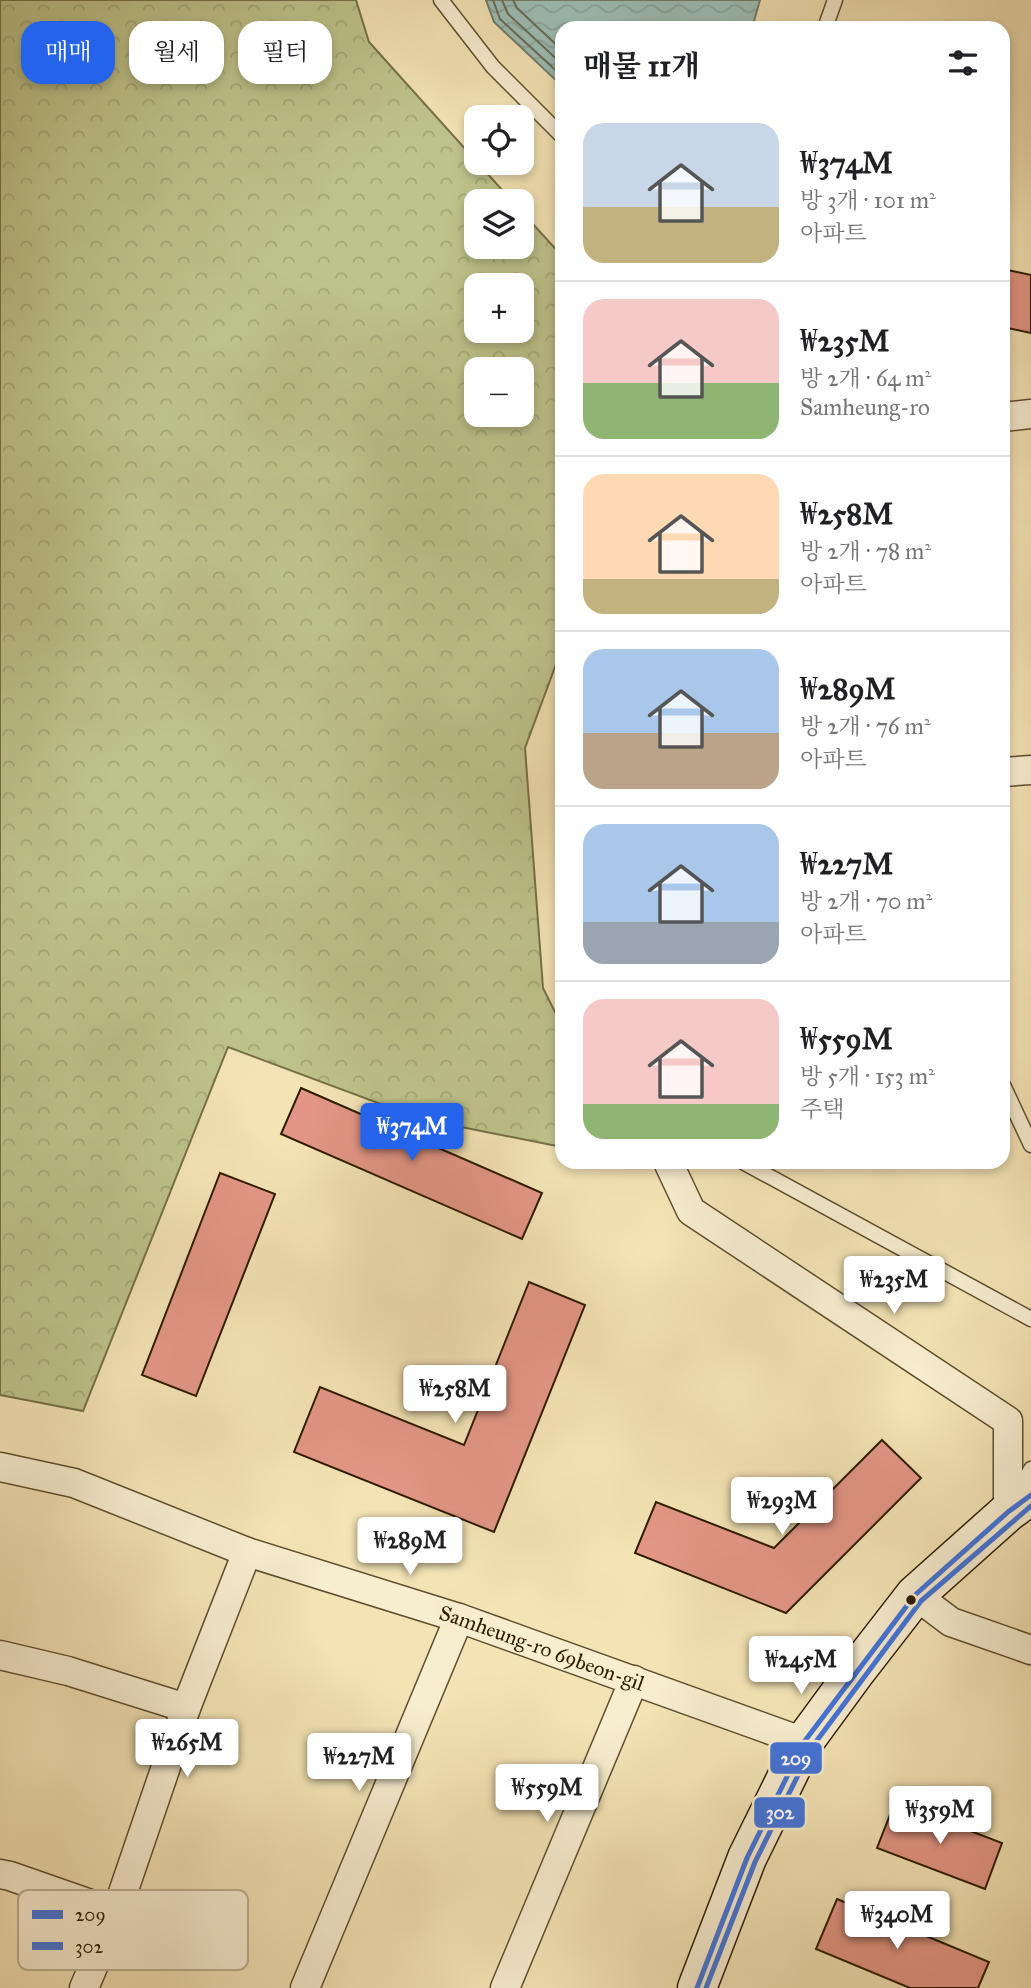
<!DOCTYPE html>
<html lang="ko">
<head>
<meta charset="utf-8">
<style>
  body { margin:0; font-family:"IM FELL Great Primer","Noto Serif KR",serif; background:#f6f6f6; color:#202124; height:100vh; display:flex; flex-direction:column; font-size:26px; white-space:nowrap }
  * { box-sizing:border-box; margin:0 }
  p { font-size:23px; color:#757577 }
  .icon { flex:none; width:38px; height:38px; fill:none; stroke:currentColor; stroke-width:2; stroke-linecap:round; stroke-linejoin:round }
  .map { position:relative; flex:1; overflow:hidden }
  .details { position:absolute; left:555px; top:21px; width:455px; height:1148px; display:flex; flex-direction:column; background:#fff; border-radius:21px; box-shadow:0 4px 10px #0003 }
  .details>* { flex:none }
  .banner { position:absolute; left:21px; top:21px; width:429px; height:63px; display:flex; gap:14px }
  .buttons { position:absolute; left:464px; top:105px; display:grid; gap:14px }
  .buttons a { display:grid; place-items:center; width:70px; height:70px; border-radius:14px; background:#fff; box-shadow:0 4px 10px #0003; font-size:35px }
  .price { position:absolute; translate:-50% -60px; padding:0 16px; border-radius:7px; background:#fff; color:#222; font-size:23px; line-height:46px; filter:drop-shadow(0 2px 4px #0008) }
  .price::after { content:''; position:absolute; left:50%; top:42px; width:21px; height:16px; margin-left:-10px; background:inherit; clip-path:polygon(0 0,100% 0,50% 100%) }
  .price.active { background:#2563eb; color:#fff }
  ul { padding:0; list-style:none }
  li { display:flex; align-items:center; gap:21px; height:175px; padding:0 28px }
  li+li { border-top:2px solid #e0e0e0 }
  li span { display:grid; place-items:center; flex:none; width:196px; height:140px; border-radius:21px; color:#555 }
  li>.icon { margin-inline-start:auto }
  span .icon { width:84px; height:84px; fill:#fffc; stroke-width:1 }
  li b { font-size:30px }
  h2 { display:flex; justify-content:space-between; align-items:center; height:84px; padding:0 28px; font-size:30px }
  .tag { padding:0 24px; border-radius:21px; background:#fff; box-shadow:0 4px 10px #0003; font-size:24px; line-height:63px }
  .tag.active { background:#2563eb; color:#fff }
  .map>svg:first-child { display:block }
</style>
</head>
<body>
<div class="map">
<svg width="1031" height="1988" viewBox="0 0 1031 1988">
  <defs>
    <pattern id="forest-crowns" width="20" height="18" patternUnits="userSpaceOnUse" patternTransform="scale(1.75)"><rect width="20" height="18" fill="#bec38b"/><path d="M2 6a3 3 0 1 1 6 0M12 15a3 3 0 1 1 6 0" fill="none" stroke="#a4a776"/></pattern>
    <pattern id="water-waves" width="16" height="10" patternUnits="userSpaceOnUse" patternTransform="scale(1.75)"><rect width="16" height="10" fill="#9dbdb4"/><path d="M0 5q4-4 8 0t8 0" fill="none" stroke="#88a299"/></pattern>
  </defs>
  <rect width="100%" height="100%" fill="#f3e3b5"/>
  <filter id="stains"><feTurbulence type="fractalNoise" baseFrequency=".00286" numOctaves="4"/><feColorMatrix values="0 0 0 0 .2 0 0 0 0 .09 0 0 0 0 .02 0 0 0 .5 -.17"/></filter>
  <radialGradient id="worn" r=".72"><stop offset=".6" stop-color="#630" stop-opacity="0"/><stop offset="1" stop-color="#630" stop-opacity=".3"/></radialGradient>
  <path fill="url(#forest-crowns)" stroke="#767046" stroke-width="2" fill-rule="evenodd" d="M0 0H356L369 42 512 201H476V247H522V212L562 256V648L525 748 543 988 562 1026V1147L421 1119 228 1047 83 1411 0 1395ZM476 285H522V331H476ZM476 369H522V415H476Z"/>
  <path fill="url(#water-waves)" stroke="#717d6c" stroke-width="2" d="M486 0H760L752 28H562V86L494 22Z"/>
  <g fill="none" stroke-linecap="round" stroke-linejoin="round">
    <g stroke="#666c5a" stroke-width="2">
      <path d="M493 0 500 19 562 76"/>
      <path d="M502 0 508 14 562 64"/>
      <path d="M513 0 517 8 562 50"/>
    </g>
  </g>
  <g fill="#e39685" stroke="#2e1c01" stroke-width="2">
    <path d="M1003 269 1031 275V333L1003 327Z"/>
    <path d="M301 1088 542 1193 522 1239 281 1134Z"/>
    <path d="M220 1173 275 1194 196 1396 142 1375Z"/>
    <path d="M529 1282 585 1305 494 1532 294 1452 320 1387 464 1445Z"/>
    <path d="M882 1440 921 1478 786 1613 635 1553 656 1502 774 1548Z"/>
    <path d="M895 1802 1002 1843 985 1889 877 1848Z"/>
    <path d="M837 1899 989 1962 978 1988H910L816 1949Z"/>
  </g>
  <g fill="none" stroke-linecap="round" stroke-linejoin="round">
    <g stroke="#5f4e2e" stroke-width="17">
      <g id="lane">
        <path d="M441 0 493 67 562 136"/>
        <path d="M825 28 835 0"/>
        <path d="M1003 1085 1031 1145"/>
        <path d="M743 1162 1031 1319"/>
        <path d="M1018 1493 1031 1469"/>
      </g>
    </g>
    <g stroke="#5f4e2e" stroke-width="31">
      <g id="street">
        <path d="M1003 417 1031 414"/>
        <path d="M1003 772 1031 770"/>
        <path d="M668 1162 691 1211 1008 1421V1512"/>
        <path id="s1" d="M0 1467 74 1483 247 1552 459 1618 804 1742"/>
        <path d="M915 1595 951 1622 1031 1650"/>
        <path d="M0 1655 68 1671 186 1708"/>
        <path d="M0 1874 10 1876 116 1913"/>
        <path d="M84 1988 116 1913 186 1708 247 1552"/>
        <path d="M305 1988 459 1618"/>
        <path d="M505 1988 634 1680"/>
      </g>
    </g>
    <g stroke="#2e1c01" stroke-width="41">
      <path id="secondary" d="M697 1988 747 1858 804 1742 856 1671 915 1595 1008 1512 1031 1495"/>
    </g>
    <use href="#lane" stroke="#f7edcf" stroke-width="14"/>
    <use href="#street" stroke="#f7edcf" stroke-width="28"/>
    <use href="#secondary" stroke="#f7edcf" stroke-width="38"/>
    <g stroke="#f7edcf" stroke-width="10">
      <path id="bus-1" d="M697 1988 747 1858 804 1742 915 1595 1008 1512 1031 1495"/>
    </g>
    <g stroke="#f7edcf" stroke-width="10">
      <path id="bus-2" d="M706 1988 755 1862 812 1747 921 1601 1031 1506"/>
    </g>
    <use href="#bus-1" stroke="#4374d9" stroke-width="5"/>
    <use href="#bus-2" stroke="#4374d9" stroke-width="5"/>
  </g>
  <circle fill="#2e1c01" stroke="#f7edcf" stroke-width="2.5" cx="911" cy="1600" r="6"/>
  <g text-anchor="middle" stroke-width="7" stroke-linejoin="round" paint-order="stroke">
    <g font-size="21" fill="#2e1c01" stroke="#f7edcf">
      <text dy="7" stroke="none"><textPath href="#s1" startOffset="572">Samheung-ro 69beon-gil</textPath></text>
    </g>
  </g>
  <rect x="18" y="1890" width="230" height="80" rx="10" fill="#f7edcf" stroke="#bbae91" stroke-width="2"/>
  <rect x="32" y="1910" width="31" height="9" fill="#4374d9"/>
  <rect x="32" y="1942" width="31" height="8" fill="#4374d9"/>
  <g font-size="19" fill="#2e1c01">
    <text x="75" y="1921">209</text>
    <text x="75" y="1953">302</text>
  </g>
  <g stroke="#f7edcf" stroke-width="2.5">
    <rect x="769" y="1741" width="54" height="34" rx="7" fill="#4374d9"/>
    <rect x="753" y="1796" width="53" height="33" rx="7" fill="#4374d9"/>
  </g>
  <g font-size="19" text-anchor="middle" font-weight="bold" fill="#fff">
    <text x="796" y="1765">209</text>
    <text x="780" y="1819">302</text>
  </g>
  <rect width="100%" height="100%" filter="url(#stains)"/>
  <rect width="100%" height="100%" fill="url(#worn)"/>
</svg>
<div class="buttons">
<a><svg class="icon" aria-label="locate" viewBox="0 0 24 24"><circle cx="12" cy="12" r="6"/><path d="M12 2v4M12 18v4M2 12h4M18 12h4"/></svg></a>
<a><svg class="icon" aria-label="layers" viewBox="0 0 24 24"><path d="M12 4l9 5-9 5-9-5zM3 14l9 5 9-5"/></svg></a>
<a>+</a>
<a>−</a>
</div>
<b class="price active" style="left:412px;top:1163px">₩374M</b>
<b class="price" style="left:894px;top:1316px">₩235M</b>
<b class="price" style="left:455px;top:1425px">₩258M</b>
<b class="price" style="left:782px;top:1537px">₩293M</b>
<b class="price" style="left:410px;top:1577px">₩289M</b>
<b class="price" style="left:801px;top:1696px">₩245M</b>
<b class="price" style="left:187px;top:1779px">₩265M</b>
<b class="price" style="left:359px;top:1793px">₩227M</b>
<b class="price" style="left:547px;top:1824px">₩559M</b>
<b class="price" style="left:940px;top:1846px">₩359M</b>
<b class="price" style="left:897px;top:1951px">₩340M</b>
<div class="banner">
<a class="tag active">매매</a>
<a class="tag">월세</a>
<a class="tag">필터</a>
</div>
<section class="details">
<h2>매물 11개<svg class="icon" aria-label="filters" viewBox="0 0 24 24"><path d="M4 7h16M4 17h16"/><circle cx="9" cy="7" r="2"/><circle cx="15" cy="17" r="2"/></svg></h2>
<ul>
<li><span style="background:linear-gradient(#c9d6e8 60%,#c2b280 0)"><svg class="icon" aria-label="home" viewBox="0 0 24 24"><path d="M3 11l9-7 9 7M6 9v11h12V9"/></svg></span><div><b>₩374M</b><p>방 3개 · 101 m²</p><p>아파트</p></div></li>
<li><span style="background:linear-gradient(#f6c9c9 60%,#8fb573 0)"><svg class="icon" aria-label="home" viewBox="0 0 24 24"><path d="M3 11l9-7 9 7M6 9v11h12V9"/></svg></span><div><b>₩235M</b><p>방 2개 · 64 m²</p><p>Samheung-ro</p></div></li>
<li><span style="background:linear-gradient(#ffd9b3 75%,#c2b280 0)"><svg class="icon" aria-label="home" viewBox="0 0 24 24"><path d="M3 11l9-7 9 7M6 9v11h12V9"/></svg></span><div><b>₩258M</b><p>방 2개 · 78 m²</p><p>아파트</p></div></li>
<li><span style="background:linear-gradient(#a9c7e8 60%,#b9a48a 0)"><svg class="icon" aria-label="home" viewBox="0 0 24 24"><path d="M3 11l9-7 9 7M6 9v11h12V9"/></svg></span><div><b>₩289M</b><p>방 2개 · 76 m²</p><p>아파트</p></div></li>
<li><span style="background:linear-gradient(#a9c7e8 70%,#9aa5b1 0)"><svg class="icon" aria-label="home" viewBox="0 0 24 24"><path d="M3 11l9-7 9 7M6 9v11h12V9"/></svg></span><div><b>₩227M</b><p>방 2개 · 70 m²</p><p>아파트</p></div></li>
<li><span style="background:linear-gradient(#f6c9c9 75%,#8fb573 0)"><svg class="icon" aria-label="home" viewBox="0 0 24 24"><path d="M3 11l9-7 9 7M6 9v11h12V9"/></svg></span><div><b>₩559M</b><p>방 5개 · 153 m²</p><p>주택</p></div></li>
</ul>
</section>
</div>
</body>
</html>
